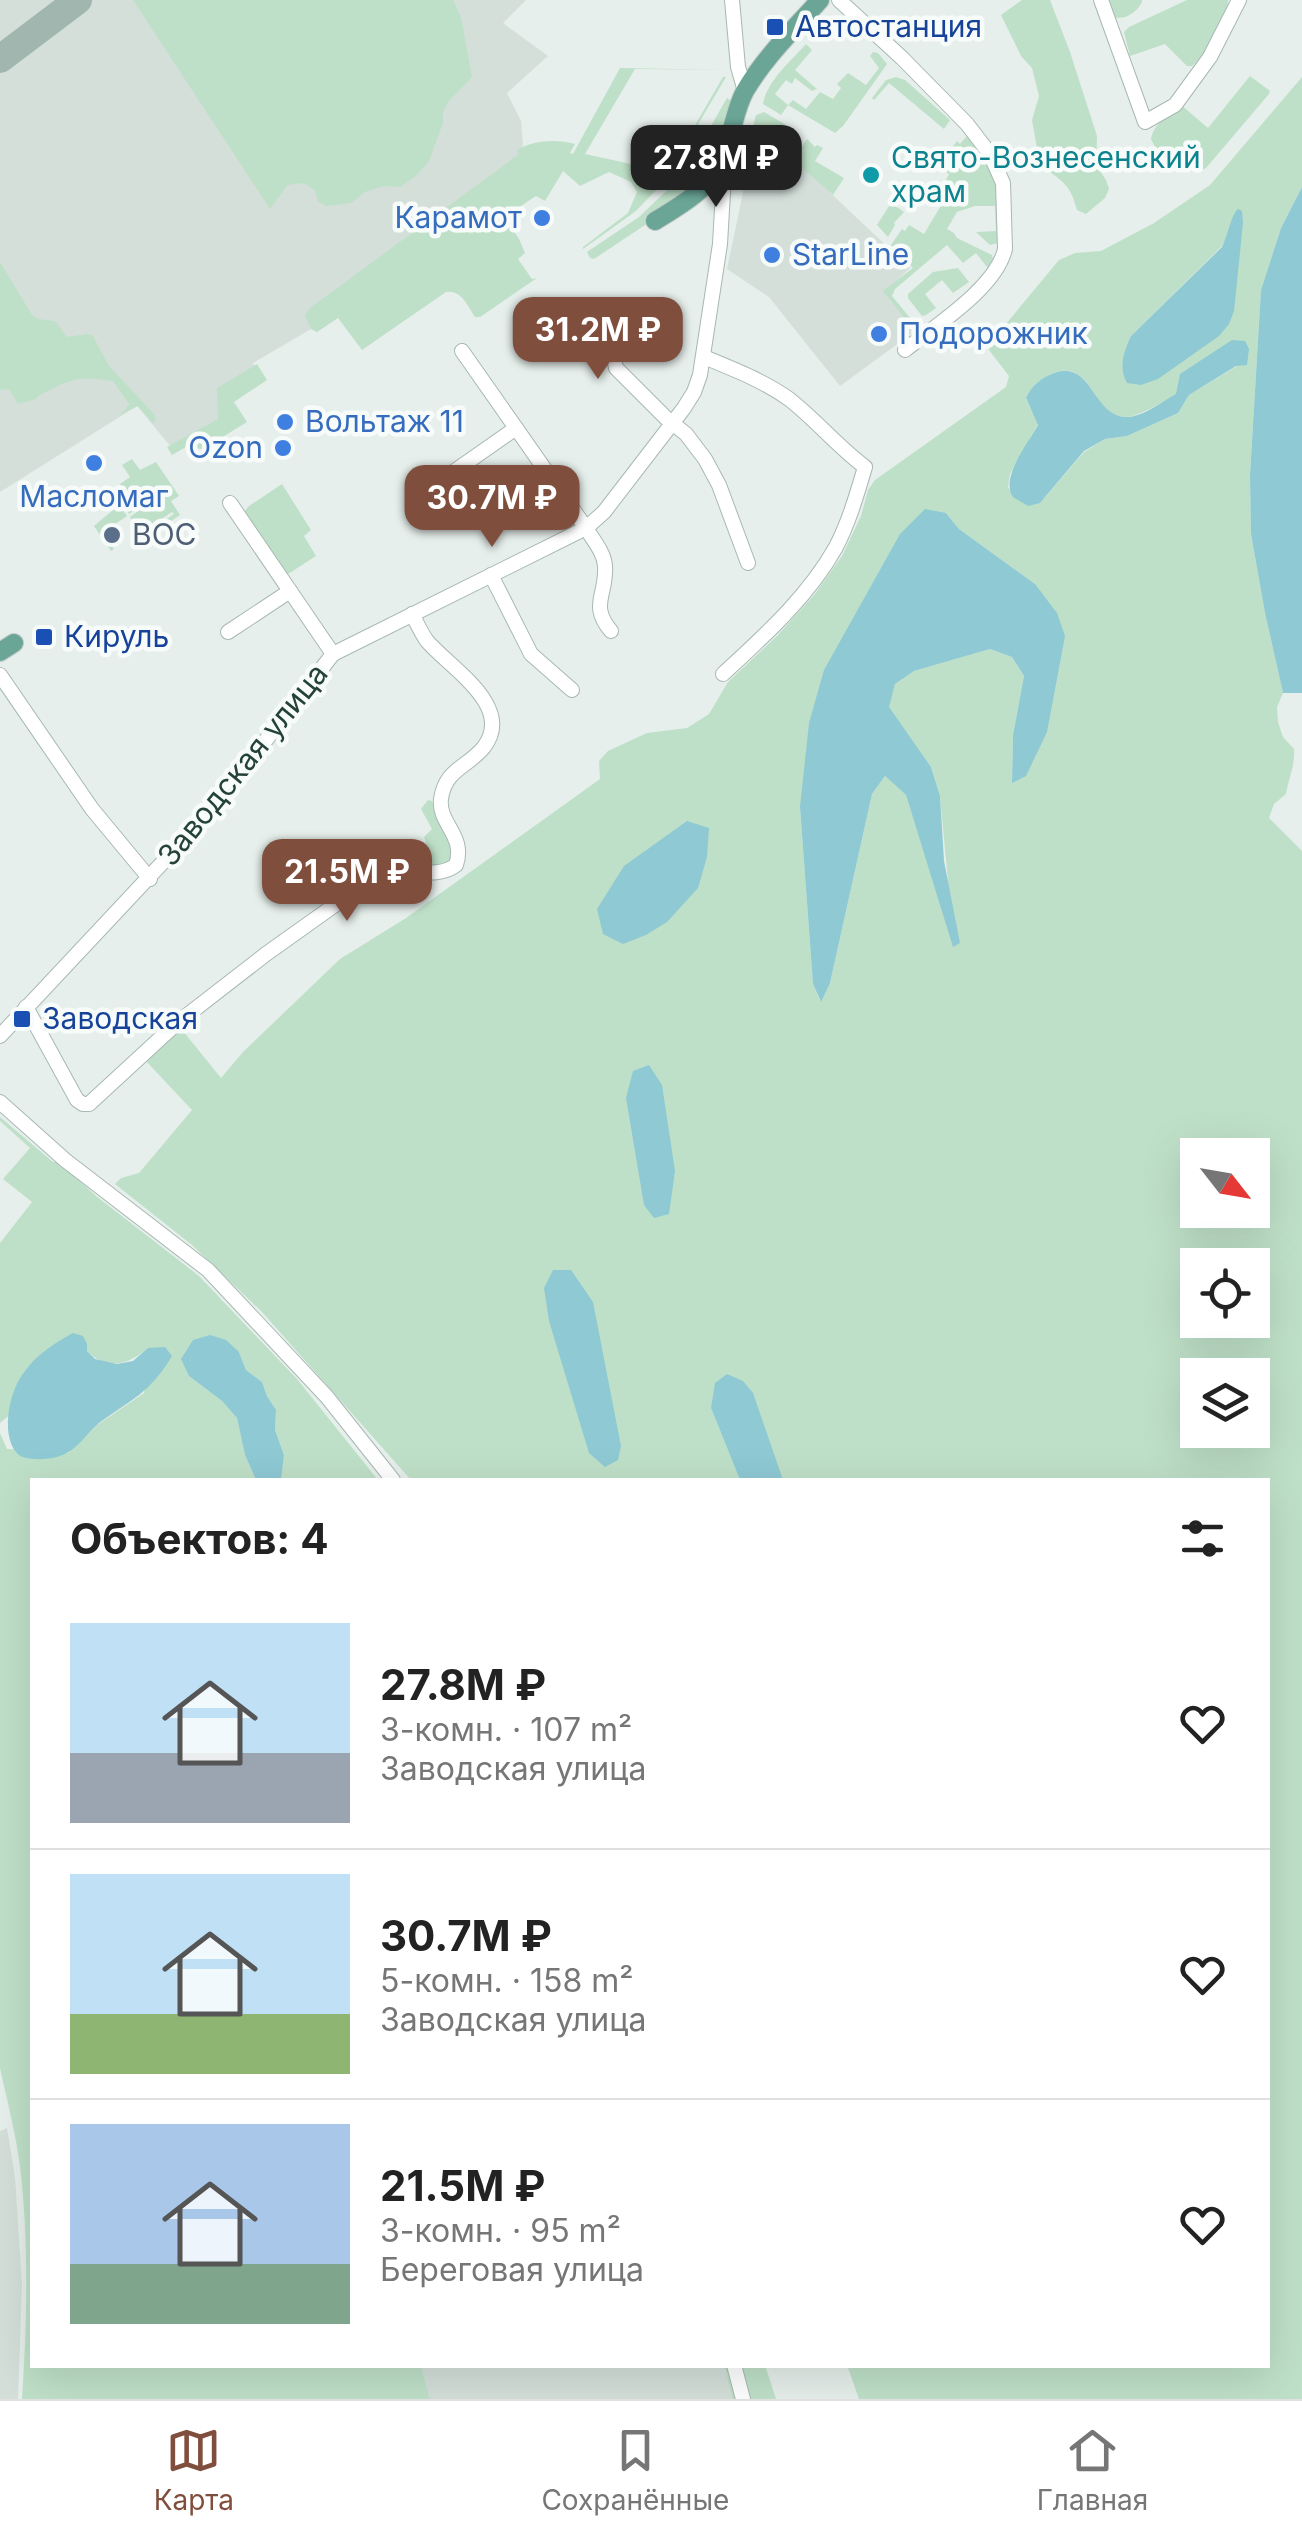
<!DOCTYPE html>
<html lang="ru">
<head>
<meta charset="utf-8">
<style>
  body { margin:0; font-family:Inter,sans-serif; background:#f6f6f6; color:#222; height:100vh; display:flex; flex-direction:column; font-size:38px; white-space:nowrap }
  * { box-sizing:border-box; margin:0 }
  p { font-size:32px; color:#767676 }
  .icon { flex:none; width:55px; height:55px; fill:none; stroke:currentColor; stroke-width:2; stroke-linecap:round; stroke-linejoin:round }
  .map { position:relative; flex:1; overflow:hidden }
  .details { position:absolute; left:30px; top:1478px; width:1240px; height:890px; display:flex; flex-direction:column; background:#fff; border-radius:0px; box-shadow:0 10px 40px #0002 }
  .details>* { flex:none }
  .needle { width:65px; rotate:121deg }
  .controls { position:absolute; left:1180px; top:1138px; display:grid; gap:20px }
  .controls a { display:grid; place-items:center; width:90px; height:90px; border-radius:0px; background:#fff; box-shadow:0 10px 40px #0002; font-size:50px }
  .price { position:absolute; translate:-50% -85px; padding:0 22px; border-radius:20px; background:#804e3d; color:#fff; font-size:32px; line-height:65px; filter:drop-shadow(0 2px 5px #0008) }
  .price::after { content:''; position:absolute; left:50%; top:60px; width:30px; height:22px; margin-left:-15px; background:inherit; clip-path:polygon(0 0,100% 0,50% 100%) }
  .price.active { background:#222; color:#fff }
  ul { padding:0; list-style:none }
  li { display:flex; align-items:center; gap:30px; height:250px; padding:0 40px }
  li+li { border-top:2px solid #e0e0e0 }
  li span { display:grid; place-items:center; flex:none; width:280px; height:200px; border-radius:0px; color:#555 }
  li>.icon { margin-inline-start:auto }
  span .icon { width:120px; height:120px; fill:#fffc; stroke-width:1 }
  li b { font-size:42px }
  h2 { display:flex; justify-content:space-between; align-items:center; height:120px; padding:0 40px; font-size:42px }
  .dock { display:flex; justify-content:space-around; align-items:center; height:140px; border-top:2px solid #e0e0e0; background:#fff; font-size:28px; color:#767676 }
  .dock a { display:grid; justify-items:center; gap:5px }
  .dock .active { color:#804e3d }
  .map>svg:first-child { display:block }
</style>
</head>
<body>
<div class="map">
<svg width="1302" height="2399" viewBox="0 0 1302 2399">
  <rect width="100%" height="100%" fill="#e6efeb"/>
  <g fill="#d4dfda">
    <path d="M0 0H526L503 23 548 56 507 93 521 121 523 146 518 151 536 195 504 216 519 239 436 248 317 332 311 329 253 363 256 369 219 391 222 420 171 447 137 406 0 492Z"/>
    <path d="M755 135 805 169 910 268 885 292 915 331 840 386 769 297 727 269Z"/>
    <path d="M7 2128 15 2177 22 2284 18 2399H0V2131Z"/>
    <path d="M421 2365H724L732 2399H430Z"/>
  </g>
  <g fill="#bfe0c8" fill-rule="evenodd">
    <path d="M133 0H453L461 17 472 77 448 102 443 112V123L429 161 416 176 400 187 384 186 365 192 351 203 327 206 318 202 315 190 303 183 288 185 270 209Z"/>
    <path d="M1022 0H1050L1070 52 1097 136 1096 165 1106 180 1109 189 1105 198 1086 214 1077 210C1070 183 1062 181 1040 165L1032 120 1039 96 1032 68 1021 56 1001 15Z"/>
    <path d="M1106 0H1142V2C1137 12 1125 21 1113 17Z"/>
    <path d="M1187 0H1228C1228 18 1206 54 1192 66H1187L1165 44 1130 56 1124 32 1129 27Z"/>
    <path d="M806 44 812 50 795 70 817 89 812 91 795 78 792 84 786 80 775 94 788 105 793 100 806 109 820 92 833 99 841 88 837 84 848 73 866 85 879 68 870 56 873 52 878 53 887 64 843 126 835 133 788 105 781 115 763 104C767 81 791 61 806 44Z"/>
    <path d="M620 68 727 70 635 69 585 154 668 172 723 77H726L664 182 636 211 583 249V247L628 213 637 192 631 182 609 172 580 186 563 171 545 201 536 196 504 217 519 239 525 253 518 259 532 279 537 278 480 317H475C468 306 461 289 446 292L362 350 338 318 317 332 311 329 305 316 310 308 519 154 517 150C533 140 557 139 575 144L570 153 573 154Z"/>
    <path d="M1250 76 1270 91 1269 94 1206 168C1183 179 1160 160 1151 139 1154 122 1170 116 1181 105L1208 128Z"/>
    <path d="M896 77 905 80 950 120 944 129 889 83 874 100 872 98 886 80Z"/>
    <path d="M1302 77V187L1281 228 1261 290 1250 475 1251 534 1265 613 1283 693 1277 707 1278 722 1283 737 1294 749C1295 766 1289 777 1286 794L1274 804 1269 818 1302 851V2399H859L847 2365H1268V1480H783L711 1408 740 1480H411L262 1312 192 1245 115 1184 121 1178 139 1173 192 1110 145 1060 179 1026 221 1078 243 1052 340 959 406 918 600 779 599 761 608 751 647 733 687 728 709 714 728 682 777 636 814 595 842 556 861 516 868 490 875 480 1006 387 1009 376 989 350 991 342 1059 260 1075 253 1101 251 1154 223 1210 185ZM1230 232 1158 379 1131 336 1222 246ZM1249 349 1237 366 1189 395 1178 413 1127 436 1105 439 1084 452 1040 503 1015 498 1008 487 1010 474 1038 424 1026 399C1032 385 1040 379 1054 373 1092 358 1092 417 1126 417 1146 418 1228 362 1249 349ZM946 513 959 529 1035 584 1012 782 1013 735 1024 676 1012 657 990 649 914 671 895 684 888 707 931 767 940 796 954 946 906 795 885 776 872 794 830 983 820 1001 813 984 800 807ZM1198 1155H1252V1210H1198ZM1198 1265H1252V1320H1198ZM1198 1375H1252V1430H1198Z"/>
    <path d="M727 98 737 104 718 157 693 193 594 259 590 258 587 252 639 217 683 175Z"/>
    <path d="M764 112 786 125 785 128 788 130 791 128 796 132 784 152 779 150 776 155 750 138 756 115Z"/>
    <path d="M971 136 997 175 998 243 990 245 976 232 996 231 995 206H975L957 212 947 229 954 233 957 238 992 255 993 261 987 267 976 253 963 263 947 245 895 289 892 296 915 324V331L883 291 913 268 891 245 902 229 905 231 909 225 924 234 952 187 945 182 949 174 938 166 957 141 960 144 966 137Z"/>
    <path d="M807 139 815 147 817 145 823 148 815 161 844 178 833 195 793 160Z"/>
    <path d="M891 203 904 212 894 223 895 225 888 237 877 225Z"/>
    <path d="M0 262 32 315 38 319 55 321 67 337 88 334 93 336 109 366 154 414 156 420 153 423 138 406 119 415 126 409 129 404 113 381C73 376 74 378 38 396L36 399 18 404 9 389 0 390Z"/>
    <path d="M958 268 969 282 953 293 942 280 925 294 936 308 926 315 922 316 908 298V294L933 272Z"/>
    <path d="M257 364 267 380 234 402 247 422 203 449 186 447 172 455 167 447 218 419 217 388Z"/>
    <path d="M132 459 140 470 156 462 179 496 171 501 180 515 140 542 138 539 174 514 172 512 141 533 130 517 153 500 145 488 136 495 142 505 129 514 122 503 128 498 120 484 130 477 122 465Z"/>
    <path d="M282 484 311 530 304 536 316 556 285 576 244 512 249 506Z"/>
    <path d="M119 505 127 516 106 530 109 535 106 537 114 549 111 551 94 526Z"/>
    <path d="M428 800 432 801 446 832 456 847 448 867 409 864 410 857 426 842 424 837 432 829 421 809Z"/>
    <path d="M0 1117 53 1162H59L96 1196 199 1276 297 1379 378 1480H281L284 1455 275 1430 276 1410 267 1396 262 1382 246 1370 239 1352 189 1376 222 1401 237 1418 245 1455 256 1480H32V2365H421L430 2399H22C27 2326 29 2239 20 2167 16 2133 7 2101 0 2068V1433L7 1449 68 1453 97 1425 144 1393 148 1348C128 1365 107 1371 87 1351L0 1423V1243L32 1202 3 1179 30 1148 0 1121Z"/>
    <path d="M724 2365H765L776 2399H732Z"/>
  </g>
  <g fill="#8ec9d4">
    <path d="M1302 187V693H1283L1265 613 1251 534 1250 475 1261 290 1281 228Z"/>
    <path d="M1238 209 1242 211 1243 223 1234 311 1229 324 1219 336 1158 379 1141 385 1127 383C1118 367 1124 352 1131 336L1222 247C1228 235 1231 215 1238 209Z"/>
    <path d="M1232 340 1245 341 1249 349 1247 365 1236 366 1189 395 1178 413 1127 436 1105 439 1084 451 1040 503 1028 506C1027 505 1016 499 1014 498 998 480 1029 442 1038 425L1026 398C1032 385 1040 379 1054 373 1089 360 1092 408 1119 416 1137 422 1161 402 1176 394L1180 374Z"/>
    <path d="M925 509 946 513 959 529 1035 584 1057 613 1065 636 1047 732 1026 776 1012 783 1013 735 1024 676 1012 657 990 649 914 671 895 684 889 707 931 767 940 796 944 861 960 943 953 947 906 795 885 776 872 794 830 983 821 1002 813 984 800 807 809 723 824 670 900 534Z"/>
    <path d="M687 821 709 828 707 857 698 888 667 922 646 935 623 944 603 934 597 909 624 866Z"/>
    <path d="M649 1065 662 1085 675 1171 669 1214 654 1218 644 1205 626 1098 633 1071Z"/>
    <path d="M553 1270H571L593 1302 621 1446 618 1460 605 1467 589 1453 549 1321 544 1288Z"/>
    <path d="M73 1333 83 1336 87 1344V1351L95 1359 117 1364 133 1361 148 1348 165 1347 172 1356C150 1393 132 1399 99 1423 88 1432 78 1448 65 1454 52 1460 34 1461 20 1456 0 1441 7 1393 25 1371 37 1354 55 1343 73 1333Z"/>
    <path d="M210 1335 226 1340 239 1352 246 1370 262 1382 267 1396 276 1410 275 1430 284 1455 281 1480H256L245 1455 237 1418 222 1401 189 1376 181 1359 193 1340Z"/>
    <path d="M727 1374 743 1381 753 1393 783 1480H740L711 1408 715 1383Z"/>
  </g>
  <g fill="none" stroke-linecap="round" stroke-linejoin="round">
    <path stroke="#a2b6b0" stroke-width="28" d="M0 59 78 0"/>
    <g stroke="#a8b8b2" stroke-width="16">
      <g id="minor">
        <path d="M732 0 738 67 745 91"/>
        <path d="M839 0 902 58 967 124 990 154 1003 183 1005 249C996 288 935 326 905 350"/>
        <path d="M1101 0 1145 122 1175 105 1210 57 1239 0"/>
        <path d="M623 318C617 335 611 350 616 368L666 418 686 434 705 459 719 485 748 563"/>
        <path d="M462 351 586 528C593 540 604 552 605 566 607 595 589 605 611 631"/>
        <path d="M704 357C733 369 764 381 789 399 816 420 838 447 865 467 857 494 849 522 836 547 808 597 764 636 723 674"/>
        <path d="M449 475 516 428"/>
        <path d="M230 503 333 654"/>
        <path d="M491 575 531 654 572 690"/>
        <path d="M228 632 290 591"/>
        <path d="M0 675 92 809 150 879"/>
        <path d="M26 1007 77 1100 83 1104H89L177 1023 266 954 377 875C402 863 434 882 456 865 466 835 438 824 441 799 445 769 468 767 484 747 515 706 450 668 427 641 421 633 417 623 412 614"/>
        <path d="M0 1036 209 813 333 654 586 528 604 512 684 408 694 392 700 375 720 244 725 157"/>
        <path d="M0 1102 65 1160 208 1270 327 1397 393 1480"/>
        <path d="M734 2365 743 2399"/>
      </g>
    </g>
    <g stroke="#c2cac8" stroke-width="20">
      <g id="major">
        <path d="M655 221C689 200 711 189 725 151 733 131 735 109 745 91 764 58 794 29 820 0"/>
        <path d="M0 652 14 643"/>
      </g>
    </g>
    <use href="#minor" stroke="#fff" stroke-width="14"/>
    <use href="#major" stroke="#6aa596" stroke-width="18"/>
  </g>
  <g fill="#1a4fb4" stroke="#f7fbf9" stroke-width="4">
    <rect x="765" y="17" width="20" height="20" rx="5"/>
    <rect x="34" y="627" width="20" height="20" rx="5"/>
    <rect x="12" y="1009" width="20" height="20" rx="5"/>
  </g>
  <circle fill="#0f9aa8" stroke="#f7fbf9" stroke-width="4" cx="871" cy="175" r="10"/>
  <g fill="#3f7fe0" stroke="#f7fbf9" stroke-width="4">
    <circle cx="542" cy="218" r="10"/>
    <circle cx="772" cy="255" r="10"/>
    <circle cx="879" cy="334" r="10"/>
    <circle cx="285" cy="422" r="10"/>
    <circle cx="283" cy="448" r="10"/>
    <circle cx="94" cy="463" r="10"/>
  </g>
  <circle fill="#5c6f8a" stroke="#f7fbf9" stroke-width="4" cx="112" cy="535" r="10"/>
  <g text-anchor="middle" stroke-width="9" stroke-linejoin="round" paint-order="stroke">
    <g font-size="30" fill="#164399" stroke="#f7fbf9" text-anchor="start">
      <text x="795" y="37">Автостанция</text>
      <text x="64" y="647">Кируль</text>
      <text x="42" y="1029">Заводская</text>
    </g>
    <g font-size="30" fill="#0d838f" stroke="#f7fbf9" text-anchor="start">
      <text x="891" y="168">Свято-Вознесенский<tspan x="891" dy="34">храм</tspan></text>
    </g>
    <g font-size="30" fill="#366cbe" stroke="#f7fbf9" text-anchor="start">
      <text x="522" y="228" text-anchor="end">Карамот</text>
      <text x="792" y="265">StarLine</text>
      <text x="899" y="344">Подорожник</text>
      <text x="305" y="432">Вольтаж 11</text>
      <text x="263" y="458" text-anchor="end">Ozon</text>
      <text x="94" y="507" text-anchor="middle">Масломаг</text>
    </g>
    <g font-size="30" fill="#4e5e75" stroke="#f7fbf9" text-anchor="start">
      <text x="132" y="545">ВОС</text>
    </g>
    <g font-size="30" fill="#24423a" stroke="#f7fbf9">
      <text transform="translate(243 765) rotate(-51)" y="10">Заводская улица</text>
    </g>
  </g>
</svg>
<div class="controls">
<a><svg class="needle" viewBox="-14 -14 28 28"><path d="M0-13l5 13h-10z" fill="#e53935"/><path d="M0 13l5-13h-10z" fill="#767676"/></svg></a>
<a><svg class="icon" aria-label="locate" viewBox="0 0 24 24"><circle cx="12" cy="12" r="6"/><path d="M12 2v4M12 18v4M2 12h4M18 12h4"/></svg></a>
<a><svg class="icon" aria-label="layers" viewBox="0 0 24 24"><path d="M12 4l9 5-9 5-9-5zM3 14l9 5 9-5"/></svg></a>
</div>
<b class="price active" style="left:716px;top:210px">27.8M ₽</b>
<b class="price" style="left:598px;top:382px">31.2M ₽</b>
<b class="price" style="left:492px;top:550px">30.7M ₽</b>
<b class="price" style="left:347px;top:924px">21.5M ₽</b>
<section class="details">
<h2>Объектов: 4<svg class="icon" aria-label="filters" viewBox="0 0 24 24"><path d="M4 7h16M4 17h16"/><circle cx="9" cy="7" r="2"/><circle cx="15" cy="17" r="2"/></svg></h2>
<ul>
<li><span style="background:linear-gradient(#bfe0f5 65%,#9aa5b1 0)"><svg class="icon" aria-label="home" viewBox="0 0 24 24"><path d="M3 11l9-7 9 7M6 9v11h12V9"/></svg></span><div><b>27.8M ₽</b><p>3-комн. · 107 m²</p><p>Заводская улица</p></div><svg class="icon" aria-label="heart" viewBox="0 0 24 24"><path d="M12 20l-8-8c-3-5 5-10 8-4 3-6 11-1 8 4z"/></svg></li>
<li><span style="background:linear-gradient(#bfe0f5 70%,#8fb573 0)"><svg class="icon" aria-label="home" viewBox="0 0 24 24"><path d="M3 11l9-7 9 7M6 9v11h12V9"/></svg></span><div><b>30.7M ₽</b><p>5-комн. · 158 m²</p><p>Заводская улица</p></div><svg class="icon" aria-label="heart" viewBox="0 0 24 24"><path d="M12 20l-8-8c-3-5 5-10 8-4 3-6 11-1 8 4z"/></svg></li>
<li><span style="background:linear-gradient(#a9c7e8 70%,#7fa58c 0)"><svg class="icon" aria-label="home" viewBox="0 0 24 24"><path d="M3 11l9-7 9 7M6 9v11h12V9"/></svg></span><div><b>21.5M ₽</b><p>3-комн. · 95 m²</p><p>Береговая улица</p></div><svg class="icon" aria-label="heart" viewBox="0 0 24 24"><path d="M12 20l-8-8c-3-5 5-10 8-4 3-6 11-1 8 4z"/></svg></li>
</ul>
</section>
</div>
<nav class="dock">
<a class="active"><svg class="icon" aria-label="map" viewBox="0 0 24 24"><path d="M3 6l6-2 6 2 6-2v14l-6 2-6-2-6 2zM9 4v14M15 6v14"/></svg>Карта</a>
<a><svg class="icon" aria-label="saved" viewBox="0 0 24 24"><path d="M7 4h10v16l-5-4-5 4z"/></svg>Сохранённые</a>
<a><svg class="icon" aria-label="home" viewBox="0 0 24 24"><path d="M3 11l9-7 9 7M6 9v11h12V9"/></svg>Главная</a>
</nav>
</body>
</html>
